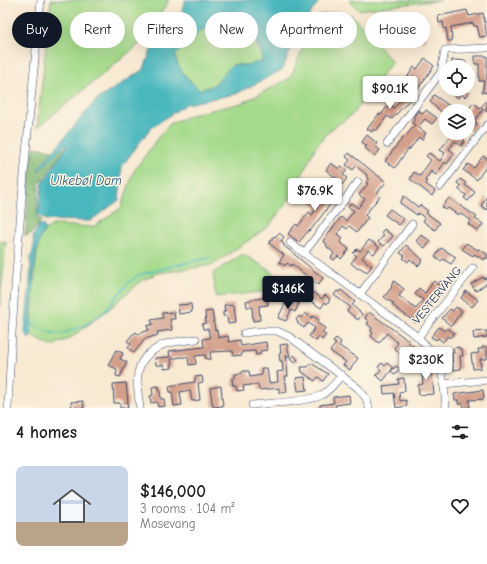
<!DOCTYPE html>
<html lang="en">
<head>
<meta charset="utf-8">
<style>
  body { margin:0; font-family:"Comic Neue",sans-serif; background:#f6f6f6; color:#222; height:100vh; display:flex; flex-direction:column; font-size:15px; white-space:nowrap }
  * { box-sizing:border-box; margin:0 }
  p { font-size:13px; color:#767676 }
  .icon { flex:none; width:22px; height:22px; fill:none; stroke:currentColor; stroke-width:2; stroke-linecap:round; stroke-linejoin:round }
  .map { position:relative; height:408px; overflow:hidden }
  .drawer { display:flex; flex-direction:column; background:#fff; flex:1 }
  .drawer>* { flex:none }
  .top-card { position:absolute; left:12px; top:12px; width:463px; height:36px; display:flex; gap:8px }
  .buttons { position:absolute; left:439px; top:60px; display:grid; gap:8px }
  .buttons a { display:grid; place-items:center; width:36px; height:36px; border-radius:50%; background:#fff; box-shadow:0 4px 16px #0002; font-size:20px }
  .price { position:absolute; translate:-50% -34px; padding:0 9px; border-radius:4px; background:#fff; color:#222; font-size:13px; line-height:26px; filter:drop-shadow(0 1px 2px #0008) }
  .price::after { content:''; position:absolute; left:50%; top:24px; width:12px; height:9px; margin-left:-6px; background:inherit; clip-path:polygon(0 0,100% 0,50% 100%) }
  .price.current { background:#111827; color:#fff }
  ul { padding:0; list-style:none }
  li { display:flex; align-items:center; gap:12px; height:100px; padding:0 16px }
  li+li { border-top:1px solid #e0e0e0 }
  li span { display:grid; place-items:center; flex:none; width:112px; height:80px; border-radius:8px; color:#555 }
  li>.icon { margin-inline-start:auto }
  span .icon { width:48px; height:48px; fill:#fffc; stroke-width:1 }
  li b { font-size:17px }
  h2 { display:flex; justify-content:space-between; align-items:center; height:48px; padding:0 16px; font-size:17px }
  .chip { padding:0 14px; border-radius:18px; background:#fff; box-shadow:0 4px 16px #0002; font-size:14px; line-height:36px }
  .chip.current { background:#111827; color:#fff }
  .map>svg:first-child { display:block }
</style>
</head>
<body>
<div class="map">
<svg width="487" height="408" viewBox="0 0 487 408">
  <rect width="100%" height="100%" fill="#fcf5e5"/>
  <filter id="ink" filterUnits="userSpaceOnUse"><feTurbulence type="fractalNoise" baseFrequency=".025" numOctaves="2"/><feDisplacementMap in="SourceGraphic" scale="8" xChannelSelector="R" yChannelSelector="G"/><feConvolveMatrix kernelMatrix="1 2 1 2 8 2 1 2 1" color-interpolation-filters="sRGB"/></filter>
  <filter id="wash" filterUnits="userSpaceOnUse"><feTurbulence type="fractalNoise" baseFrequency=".012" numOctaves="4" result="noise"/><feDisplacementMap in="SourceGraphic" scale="16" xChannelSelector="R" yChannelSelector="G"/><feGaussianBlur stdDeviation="0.9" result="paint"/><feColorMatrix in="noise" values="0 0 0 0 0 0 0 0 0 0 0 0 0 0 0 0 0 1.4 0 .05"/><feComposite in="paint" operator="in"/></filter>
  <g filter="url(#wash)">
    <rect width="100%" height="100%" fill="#f8e9d2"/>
    <g fill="#a4da8b" stroke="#608474">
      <path d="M51 0H169L143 41 37 128Z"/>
      <path d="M349 0H441L358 10Z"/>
      <path d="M337 12 353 16 392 62 353 114 330 130 315 148 293 194 269 226 213 265 158 273 141 281 108 310 69 339 51 346 31 336 35 269 39 240 41 234 45 230 53 225 93 227 121 208 134 171 160 135 171 123 194 114 242 103 290 78 304 46 319 15Z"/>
      <path d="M225 22 256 41 263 61 248 65H232L214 85 200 90C187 79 179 72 175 55L200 31Z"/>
      <path d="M6 241 0 306V242Z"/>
      <path d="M243 254 268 269 282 281 277 290 216 297 213 273Z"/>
    </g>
    <path fill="#83ba77" stroke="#4f746a" d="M34 147 53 150 66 148 39 184 37 217 42 220 32 233 25 236 31 162Z"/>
    <g fill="#48b7be" stroke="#32738e" fill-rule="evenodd">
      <path d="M185 0H320L300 28 282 70 236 94 186 104 151 128 122 166 119 200 90 221 46 220 38 215 42 184 66 148V144L38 172 39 168 95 101 144 69 151 50 167 38 180 17ZM225 22 256 41 263 61 248 65H232L214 85 200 90C187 79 179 72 175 55L200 31Z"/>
      <path d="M39 225H43L45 230C31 245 33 314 31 336L29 339 25 332 31 270 30 258 32 255 34 245 33 237Z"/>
    </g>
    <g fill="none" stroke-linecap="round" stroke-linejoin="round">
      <path stroke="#48b7be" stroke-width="1.5" d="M31 323 39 329 52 333H65L87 324 106 310 129 282 139 275 176 265 210 258"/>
    </g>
    <g id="blocks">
      <g fill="#d39e8a">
        <path d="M467 10 469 16 483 13 487 36 480 37 477 26H474L473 23 451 27 452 41H448L446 28 444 29 443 22 439 23 438 16Z"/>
        <path d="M410 19H416L418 34H426V41L411 42Z"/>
        <path d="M475 56H487V93L482 92 484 81H479V64H475Z"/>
        <path d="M425 58 434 66 417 90 405 81 414 67 417 69Z"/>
        <path d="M452 60 466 61V67H452Z"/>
        <path d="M398 87 411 98 392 119 387 116 376 131 374 129 372 132 367 129 379 114 381 115 389 104 394 108 401 99 393 93Z"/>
        <path d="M446 89H458L462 92 464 90 468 93 465 97 461 94 458 98Z"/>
        <path d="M434 95 451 107 446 111 445 115 430 102Z"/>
        <path d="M487 100V112L481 107Z"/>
        <path d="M473 103 483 110 474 121 477 123 471 131 468 129V110Z"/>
        <path d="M418 110 423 114 426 110 437 118 432 124 425 119 418 127 426 133 422 140 419 137 409 150 408 149 395 168 385 161 404 136 405 137 415 125 412 123 415 119 413 118Z"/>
        <path d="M453 133 465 140 461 146 455 141 449 149 454 153 447 164 445 162 436 175 431 171 425 180 427 182 426 184 435 191 432 196 410 179 414 172 420 176 431 160 426 156 429 153 440 161 445 153 440 150Z"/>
        <path d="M367 135 377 143 375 146 380 150 375 156 365 148 367 146 362 142Z"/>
        <path d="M349 153 386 182 377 193 380 196 365 215 368 218 357 232 349 226 347 229 343 226 337 234 343 238 340 242 349 249 341 259 338 256 334 260 331 258 334 253 326 246 327 244 323 241 341 217 346 221 354 211 348 207 351 203 358 208 365 199 359 195 368 184 366 183 369 179 366 176 367 175 356 166 353 170 346 165 350 160 346 157Z"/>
        <path d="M483 156 487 158V165L477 180 463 170 468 164 474 168Z"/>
        <path d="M331 163 339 169 341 166 347 170 343 175 347 178 342 185 336 180 337 179 326 170Z"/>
        <path d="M460 179 466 183 465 185 475 192 468 201 464 198 466 195 458 189 461 186 457 183Z"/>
        <path d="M322 182 324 184 326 182 330 185 329 187 338 194 310 231 309 230 299 242 288 234 296 224 298 226 309 212 312 215 318 207 310 201 321 190 318 188Z"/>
        <path d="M404 196 418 207 420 205 428 211 426 213 440 223 435 230 423 221 425 218 418 213 417 215 400 203Z"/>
        <path d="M487 196V210L481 206Z"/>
        <path d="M449 198 477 217 475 219 483 224 478 231 468 224 471 220 459 213 458 215 448 208 446 210 442 207Z"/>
        <path d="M390 209 404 219 399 225 385 215Z"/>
        <path d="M384 229 393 236 384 246 378 242 384 235 381 233Z"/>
        <path d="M279 233 284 237 281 241 284 244 283 245 323 278 318 285 292 264 291 266 287 263 285 266 279 262 284 255 269 243 274 236 275 237Z"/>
        <path d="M421 235 431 241 425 248 416 241Z"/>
        <path d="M369 240 379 247 374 254 368 250 362 258 372 266 367 272 359 267 358 269 351 263 357 256 353 253 357 249 360 251Z"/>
        <path d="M466 243 478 250 479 249 487 254V259L485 258 484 260 474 254 473 256 462 249Z"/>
        <path d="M406 245 423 260 418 266 410 259 408 262 403 258 405 256 400 253Z"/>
        <path d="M441 248 456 257 451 264 443 259 441 261 435 257Z"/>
        <path d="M483 277 484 279 487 277V283L476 291 471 284Z"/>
        <path d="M394 281 404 289 399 296 416 309 423 300 415 294 419 288 425 293 434 281 438 285 441 281 447 285 434 302 432 300 416 323 392 305 394 304 384 297 392 287 391 286Z"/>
        <path d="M341 290 355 302 352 305 362 314 358 320 347 311 350 307 334 295 337 291 339 292Z"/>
        <path d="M466 291 478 300 472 307 461 298Z"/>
        <path d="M313 292 322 299 325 295 330 299 327 304 325 302 321 308 305 297 308 293 311 295Z"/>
        <path d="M267 297 268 305 259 306 260 320 253 321 252 307H247L246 301Z"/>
        <path d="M294 301 299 303 295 312 291 310 286 321 278 318 286 302 292 305Z"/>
        <path d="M191 304 192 312 179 314 178 305Z"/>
        <path d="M234 304 236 323 228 324 227 316H223V312L225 311 224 305Z"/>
        <path d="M456 307 462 311 451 326 442 318 450 309 453 311Z"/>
        <path d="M212 311 215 330H217L218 338 228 336 229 342 240 340 241 346 266 342 267 350 260 351 261 354 256 355 255 351H252L242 352V355L233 356 232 351 210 352 211 359H206L205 355 195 356 196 364 189 365 188 357H181L171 359 172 368 164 369V365H156L155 358 170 357 169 351 204 347 203 339 210 338 208 329H203L202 324 206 323 205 312Z"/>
        <path d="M174 312 175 319H170L172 330 157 332 158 335 145 339 134 353 128 348 131 344 127 341 132 335 136 332 138 334 149 330 147 326 153 324 151 320 163 318 162 313Z"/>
        <path d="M369 312 409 341 408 342 423 354 416 364 410 360 412 357 405 352 402 355 394 348 398 343 387 333 379 343 371 336 373 333 371 331 372 328 367 324 369 322 365 318Z"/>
        <path d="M305 313 311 318 313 316 319 320 317 323 325 328 322 333 326 335 322 340 319 337 316 341 309 336 315 328 308 323 304 328 297 323 298 322 296 320 299 316 301 318Z"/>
        <path d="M439 327 444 331 447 328 454 333 450 338 448 336 443 342 438 338 436 340 431 337Z"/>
        <path d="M487 331V337L474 339 473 332Z"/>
        <path d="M336 338 341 342 339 346 358 358 350 370 343 365 346 362 330 351 336 344 333 342Z"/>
        <path d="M287 344 290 358 286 354 288 376H285L287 392 279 393V388L259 390 258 384 243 386 244 390 237 391 236 386H233L232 379H235V374L242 373V371H249L250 377 262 375 261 368H267L269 383 278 382 277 372 283 371 282 361H280L279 354 281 353 280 345Z"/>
        <path d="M459 347V349H462L463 356H460L461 369 453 370 452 353H454L453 348Z"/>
        <path d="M482 347H487V359H480L481 368 473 369 471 354 479 353 478 349H482Z"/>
        <path d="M116 350 123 353 120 359 127 362 120 377 116 376 117 369 108 365Z"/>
        <path d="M294 355 298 360 294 363 290 359Z"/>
        <path d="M311 363 328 374 323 381 318 377 315 381 302 372 301 367H308Z"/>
        <path d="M382 363 385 366 387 363 393 368 383 381 376 375 381 370 378 367Z"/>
        <path d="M429 363V367H431L434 394 419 395 418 385 423 384 421 364Z"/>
        <path d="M396 366 400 369 395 375 391 371Z"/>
        <path d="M202 376 203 382 198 383 200 400 192 401 190 390 180 392 182 405 174 406 172 392H170L169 386 195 382V377Z"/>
        <path d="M305 377 307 390 298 391 296 378Z"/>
        <path d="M404 378 405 391 399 392 400 401 406 400 407 406 396 408 394 393 384 394 383 386 399 384 398 379Z"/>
        <path d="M126 383 128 402H127L128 408H120V403H114L113 384Z"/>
        <path d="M159 386 161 399H164L165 406 158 407 157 402 151 403 150 396 153 395 152 387Z"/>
        <path d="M221 386 223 406 213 407 210 388Z"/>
        <path d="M483 390 484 399 469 400 470 407 464 408 463 404H458V400H455L454 394Z"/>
        <path d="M349 395 350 403 335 405 336 408H320V405L334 403 333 397Z"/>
        <path d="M83 401 84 408H72L71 402Z"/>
      </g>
    </g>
  </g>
  <g filter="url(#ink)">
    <use href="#blocks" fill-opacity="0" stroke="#3c4b6f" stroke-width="1"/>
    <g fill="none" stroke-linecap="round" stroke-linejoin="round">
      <g stroke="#3c4b6f" stroke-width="8">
        <g id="minor">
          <path d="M387 144 441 72 445 50 487 48"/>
          <path d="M440 187 487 125"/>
          <path d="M290 243 418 337C425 345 435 353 439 364 444 377 445 394 446 408"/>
          <path d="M304 253 358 182"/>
          <path d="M360 294 412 224"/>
          <path d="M244 333 260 331H277L290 337 358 388 366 398 369 408"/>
          <path d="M418 337 473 268"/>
          <path d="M443 384 487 380"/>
          <path d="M252 405C269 403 308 402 322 395 330 390 336 382 342 375"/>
          <path d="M8 408C14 272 27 136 41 0"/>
          <path d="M140 408C137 387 132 363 154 350 158 348 161 345 165 344 175 341 186 341 196 339"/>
        </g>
      </g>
      <use href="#minor" stroke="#fff" stroke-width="7"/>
    </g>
  </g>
  <g text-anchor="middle" stroke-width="3" stroke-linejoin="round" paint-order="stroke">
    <g font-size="12" fill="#1b2f5e" stroke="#fcf5e5">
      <text transform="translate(437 295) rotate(-51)" y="4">VESTERVANG</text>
    </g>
    <g font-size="13" font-style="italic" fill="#28587b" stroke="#fcf5e5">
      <text x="86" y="185">Ulkebøl Dam</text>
    </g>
  </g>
</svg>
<div class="buttons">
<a><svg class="icon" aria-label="locate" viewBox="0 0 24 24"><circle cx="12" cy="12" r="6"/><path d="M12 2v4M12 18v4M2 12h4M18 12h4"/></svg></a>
<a><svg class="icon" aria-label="layers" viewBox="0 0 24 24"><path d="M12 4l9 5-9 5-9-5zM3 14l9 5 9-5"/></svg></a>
</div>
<b class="price" style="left:390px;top:110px">$90.1K</b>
<b class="price" style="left:315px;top:212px">$76.9K</b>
<b class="price current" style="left:288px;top:310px">$146K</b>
<b class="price" style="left:426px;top:381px">$230K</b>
<div class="top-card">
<a class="chip current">Buy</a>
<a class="chip">Rent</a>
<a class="chip">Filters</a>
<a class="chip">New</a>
<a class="chip">Apartment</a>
<a class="chip">House</a>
</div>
</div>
<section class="drawer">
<h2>4 homes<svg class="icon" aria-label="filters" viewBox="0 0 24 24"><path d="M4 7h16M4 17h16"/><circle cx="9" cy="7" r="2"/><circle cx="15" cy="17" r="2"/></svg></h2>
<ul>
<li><span style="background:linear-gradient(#c9d6e8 70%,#b9a48a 0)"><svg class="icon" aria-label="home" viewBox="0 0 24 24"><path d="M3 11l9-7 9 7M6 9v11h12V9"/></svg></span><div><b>$146,000</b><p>3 rooms · 104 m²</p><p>Mosevang</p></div><svg class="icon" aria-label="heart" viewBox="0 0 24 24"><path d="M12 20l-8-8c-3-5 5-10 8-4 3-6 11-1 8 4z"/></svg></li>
</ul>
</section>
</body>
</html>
